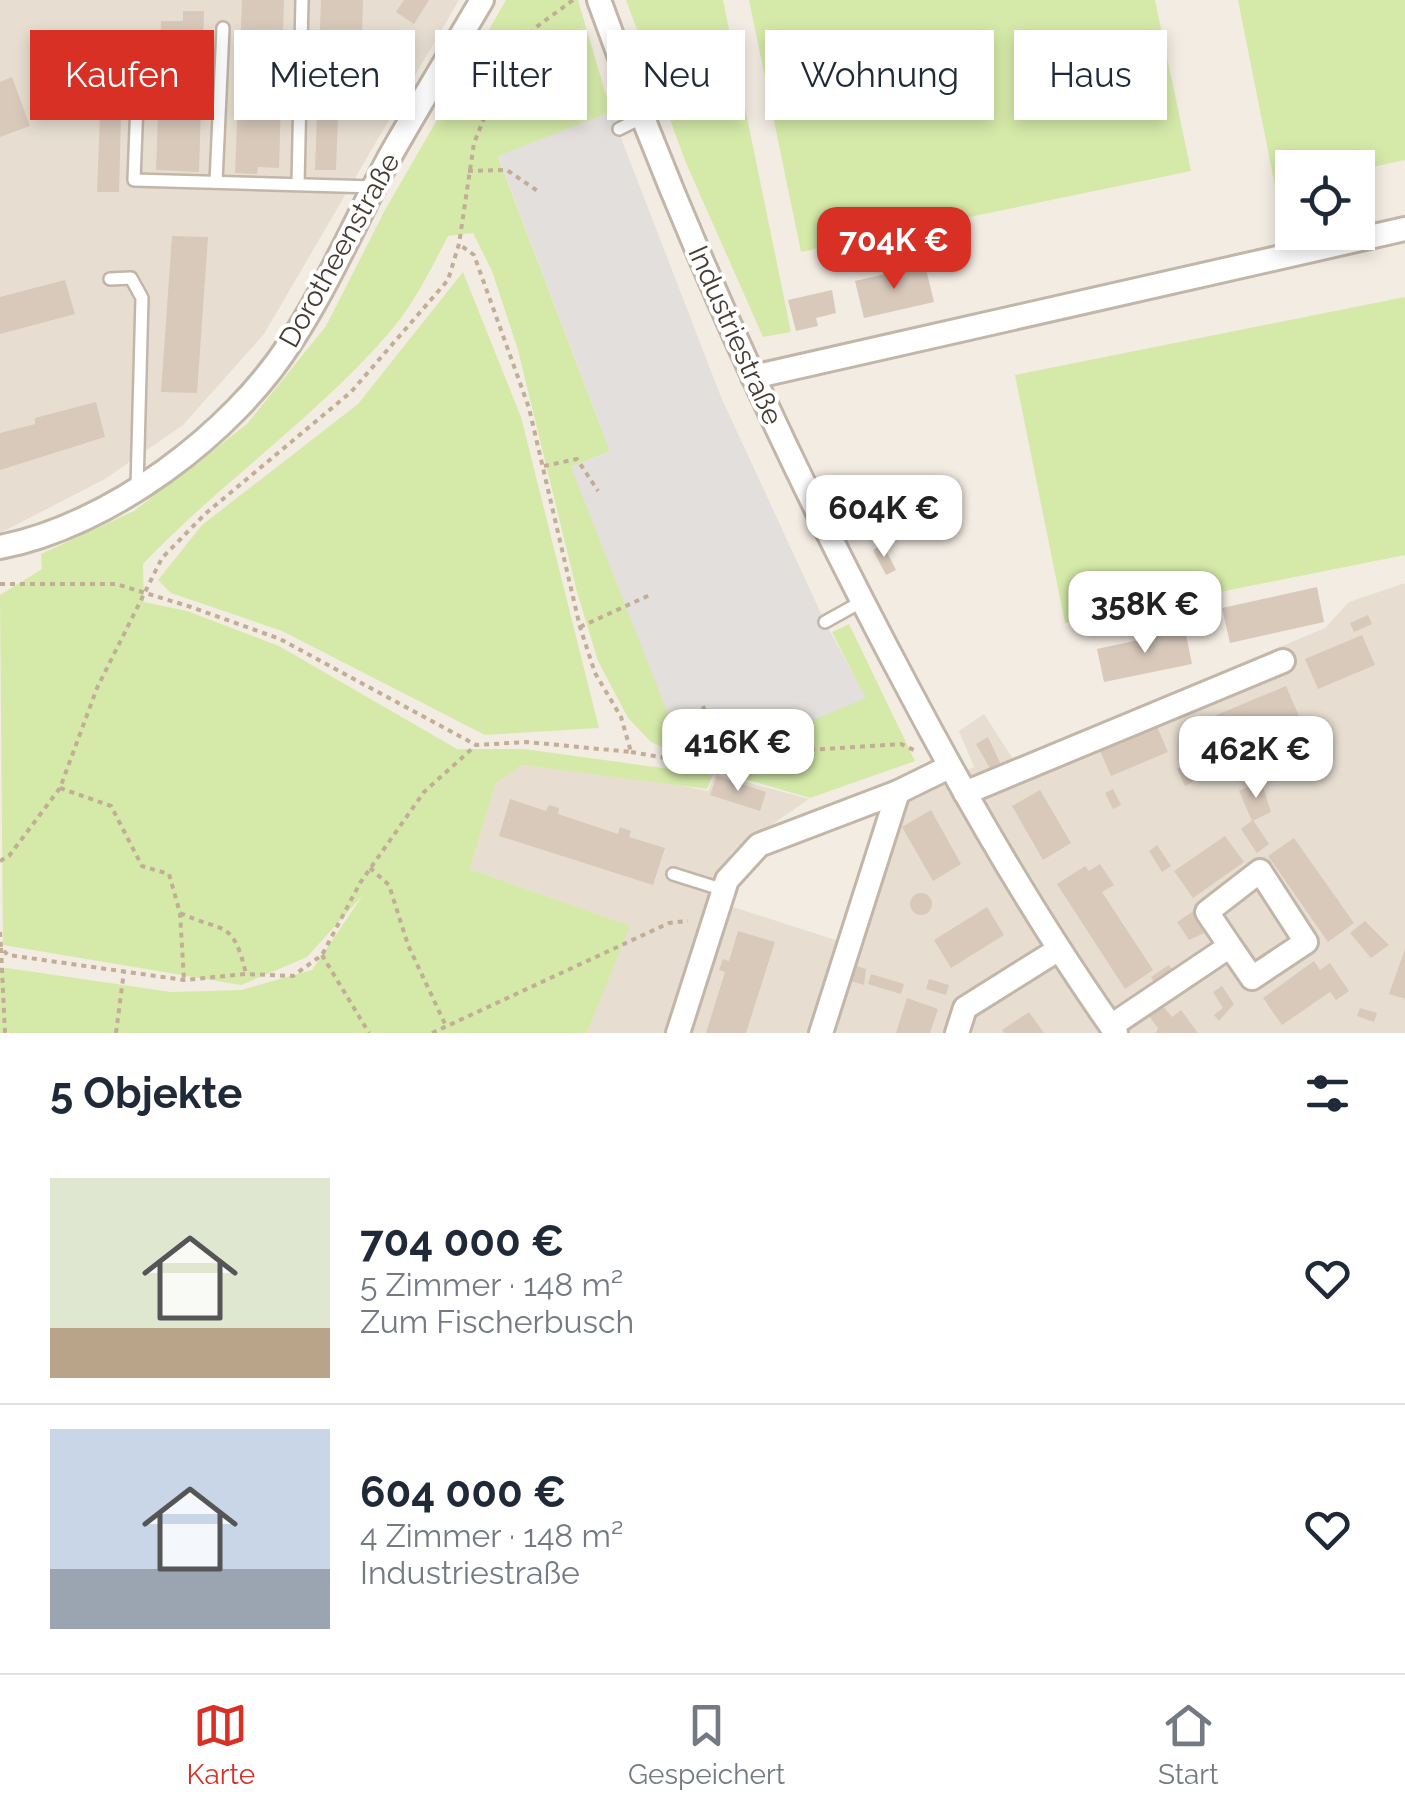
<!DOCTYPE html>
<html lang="de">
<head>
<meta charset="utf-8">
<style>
  body { margin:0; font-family:Raleway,sans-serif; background:#f2f2f3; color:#1f2937; height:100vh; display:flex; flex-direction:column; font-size:38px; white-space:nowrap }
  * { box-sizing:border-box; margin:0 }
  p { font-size:32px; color:#747a83 }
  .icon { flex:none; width:55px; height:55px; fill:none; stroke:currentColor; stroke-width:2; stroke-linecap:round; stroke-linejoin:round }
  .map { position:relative; height:1033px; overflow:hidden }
  .drawer { display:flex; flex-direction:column; background:#fff; flex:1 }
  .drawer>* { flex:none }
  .top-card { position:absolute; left:30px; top:30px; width:1345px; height:90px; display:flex; gap:20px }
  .fabs { position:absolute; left:1275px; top:150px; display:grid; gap:20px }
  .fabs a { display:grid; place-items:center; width:100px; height:100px; border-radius:0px; background:#fff; box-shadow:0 5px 15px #0003; font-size:50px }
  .price { position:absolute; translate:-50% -85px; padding:0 22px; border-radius:20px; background:#fff; color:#222; font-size:32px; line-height:65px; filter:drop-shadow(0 2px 5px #0008) }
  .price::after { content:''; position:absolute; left:50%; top:60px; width:30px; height:22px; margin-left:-15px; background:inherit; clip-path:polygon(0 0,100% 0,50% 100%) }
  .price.selected { background:#d93025; color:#fff }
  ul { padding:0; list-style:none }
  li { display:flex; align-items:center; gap:30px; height:250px; padding:0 50px }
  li+li { border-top:2px solid #e0e1e3 }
  li span { display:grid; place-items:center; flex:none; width:280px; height:200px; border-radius:0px; color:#555 }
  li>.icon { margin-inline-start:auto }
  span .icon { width:120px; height:120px; fill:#fffc; stroke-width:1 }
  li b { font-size:42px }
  h2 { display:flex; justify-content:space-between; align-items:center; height:120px; padding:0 50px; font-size:42px }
  .chip { padding:0 35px; border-radius:0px; background:#fff; box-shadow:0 5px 15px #0003; font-size:35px; line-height:90px }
  .chip.selected { background:#d93025; color:#fff }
  .tab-bar { display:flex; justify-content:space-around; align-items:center; height:140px; border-top:2px solid #e0e1e3; background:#fff; font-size:28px; color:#747a83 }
  .tab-bar a { display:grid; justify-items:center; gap:5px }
  .tab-bar .selected { color:#d93025 }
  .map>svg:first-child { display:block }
</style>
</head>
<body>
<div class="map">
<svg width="1405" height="1033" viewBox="0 0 1405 1033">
  <rect width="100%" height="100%" fill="#f3ece3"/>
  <g fill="#e7ded1">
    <path d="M0 0H459L264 334 183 425 105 479 0 533Z"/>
    <path d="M1405 583V1033H587L629 926 470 869 496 783 522 765 652 780 708 791 716 774 809 799 731 853 716 896 727 905 854 946 902 802 974 767 959 731 984 714 1013 759 1325 628 1349 602Z"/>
  </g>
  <g fill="#d5eaa9">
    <path d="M506 0H578L611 112 498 157 610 451 571 467 865 698 832 632 849 624 915 761 810 798 714 770 651 742 628 718 598 661 577 592 518 350 492 271 473 233 448 236C431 269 413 306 388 334 314 419 220 483 143 564L144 602 187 611 279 646 457 749H524L713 775 707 789 522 765 496 783 470 869 630 926 587 1033H0V967L171 992 241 990 312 970 363 895 307 957 241 985 3 945 0 595 42 569 41 554 134 511 247 424 326 326 385 210Z"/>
    <path d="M626 0H723L791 332 763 337 686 163Z"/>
    <path d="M749 0H1155L1191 171 801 252Z"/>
    <path d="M1238 0H1405V160L1358 170 1292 168V183L1275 186Z"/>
    <path d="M463 272 521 417 599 728 485 735 282 631 171 593 158 580 202 525 358 404Z"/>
    <path d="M1405 297V555L1065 623 1015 375Z"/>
  </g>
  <path fill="#e3dfdc" d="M611 112 721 397 825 622 866 698 775 736 673 727 571 467 610 451 498 156Z"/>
  <g fill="#d8c9bb">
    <path d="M242 0H284L279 168 258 167 257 174 235 173Z"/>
    <path d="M321 0H363L360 117 338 116 336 170H315Z"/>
    <path d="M404 0H429L414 24 396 12Z"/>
    <path d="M183 11H204L199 172 156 170 161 21H183Z"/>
    <path d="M102 41H123L119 192H97L100 116 80 115 81 53 102 54Z"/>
    <path d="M12 77 30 126 0 137V82Z"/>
    <path d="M172 236 208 237 197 393 161 392Z"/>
    <path d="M925 265 934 302 864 318 855 281Z"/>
    <path d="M65 280 75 314 0 334V297Z"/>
    <path d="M832 290 836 313 816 318 818 326 796 331 788 300Z"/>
    <path d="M96 402 105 437 0 470V433L35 424V418Z"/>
    <path d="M883 544 896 570 886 575 873 550Z"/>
    <path d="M1317 587 1324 622 1230 643 1222 608Z"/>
    <path d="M1368 615 1372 624 1354 632 1350 623Z"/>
    <path d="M1185 630 1192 664 1104 682 1097 649Z"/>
    <path d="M1362 635 1375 665 1318 689 1305 659Z"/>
    <path d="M1286 686 1299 716 1213 752 1200 722Z"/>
    <path d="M1155 722 1168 752 1111 776 1098 746Z"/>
    <path d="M1320 735 1328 754 1317 758 1310 739Z"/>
    <path d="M988 737 1002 767 992 772 976 744Z"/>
    <path d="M1186 765 1193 782 1185 786 1177 769Z"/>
    <path d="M717 776 766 792 760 811 710 795Z"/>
    <path d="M1261 781 1271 812 1252 821 1239 791Z"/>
    <path d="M1113 789 1121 805 1113 809 1105 793Z"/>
    <path d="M1040 790 1071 843 1043 860 1012 806Z"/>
    <path d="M510 799 546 811 549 805 559 808 558 814 618 834 620 827 631 831 629 837 665 848 653 885 499 836Z"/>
    <path d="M931 810 961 864 933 881 902 827Z"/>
    <path d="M1253 820 1269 844 1257 853 1241 829Z"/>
    <path d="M1225 836 1244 862 1193 898 1174 871Z"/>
    <path d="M1294 838 1354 923 1328 942 1268 856Z"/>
    <path d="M1157 845 1171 866 1162 872 1149 851Z"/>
    <path d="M1100 864 1114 885 1102 892 1153 970 1125 989 1057 884 1085 866 1089 871Z"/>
    <circle cx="921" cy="904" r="11"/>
    <path d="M987 907 1004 935 951 968 934 940Z"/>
    <path d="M1195 910 1209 931 1189 940 1177 922Z"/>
    <path d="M1365 921 1389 945 1371 958 1350 933Z"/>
    <path d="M738 931 775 942 752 1014 746 1033H706L725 972 719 970 723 959 729 961Z"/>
    <path d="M1405 949V999L1389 994Z"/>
    <path d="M1314 961 1320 970 1330 963 1349 991 1336 1000 1330 992 1282 1025 1263 998Z"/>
    <path d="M850 964 866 969 864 985 845 979Z"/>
    <path d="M1169 965 1175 974 1157 986 1151 977Z"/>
    <path d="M871 974 904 984 901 994 868 984Z"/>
    <path d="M929 979 949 985 946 995 926 989Z"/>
    <path d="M1222 986 1234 1004 1219 1021 1214 1015 1223 1008 1213 992Z"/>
    <path d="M907 998 938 1009 930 1033H896Z"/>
    <path d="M1163 1006 1172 1017 1181 1010 1198 1033H1156L1158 1028 1149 1016Z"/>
    <path d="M1360 1008 1377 1013 1374 1022 1357 1016Z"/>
    <path d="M1029 1012 1044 1033H1004L1002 1030Z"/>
  </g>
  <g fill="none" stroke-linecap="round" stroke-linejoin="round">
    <g stroke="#c2b6a8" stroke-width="16">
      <g id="service">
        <path d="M139 50 134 180 375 187"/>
        <path d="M619 129 641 118"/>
        <path d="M216 182 223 28"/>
        <path d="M298 184 302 0"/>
        <path d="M110 279 131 278 142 298 137 487"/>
        <path d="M825 622 861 602"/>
        <path d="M673 874 724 890"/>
      </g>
    </g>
    <g stroke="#c2b6a8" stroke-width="28">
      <g id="minor">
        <path d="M599 0C684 238 790 467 909 690 972 809 1038 923 1116 1033"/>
        <path d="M753 377 1405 229"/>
        <path d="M0 547C109 526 233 434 292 340 329 283 357 218 389 158 419 105 451 53 482 0"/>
        <path d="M965 793 1283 661"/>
        <path d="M1111 1026 1230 946 1252 978 1306 942 1260 871 1207 912 1230 946"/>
        <path d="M678 1033 727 880 759 845 898 792"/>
        <path d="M821 1033 898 792 949 767"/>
        <path d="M957 1033 965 1008 1056 951"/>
      </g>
    </g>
    <g stroke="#c2ad96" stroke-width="4" stroke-dasharray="5 5" stroke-linecap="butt">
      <path d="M468 171 507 170 539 192"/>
      <path d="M544 466 577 459 598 491"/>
      <path d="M0 584H116L191 607 280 639 476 745 527 742 631 752 621 717 595 673 580 627 529 408 474 255 459 244"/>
      <path d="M580 627 652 594"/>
      <path d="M703 706 720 755"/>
      <path d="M631 752 672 759 901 744 914 750"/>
      <path d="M60 788 111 806 142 866 169 874 180 913 184 980"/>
      <path d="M0 861 9 856 60 788 97 688 162 558 205 514 351 392 448 280 459 244 474 143 502 74 535 28 573 0"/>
      <path d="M370 868 389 885 408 945 446 1026"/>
      <path d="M180 913C223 933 233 918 246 974"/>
      <path d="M0 932 1 948 8 955 184 980 246 974 293 976 322 955 360 883 424 792 475 746"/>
      <path d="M1 948 5 1033"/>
      <path d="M322 955 369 1033"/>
      <path d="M116 1033 124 971"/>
      <path d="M432 1033 669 923 688 921"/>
    </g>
    <use href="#service" stroke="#fff" stroke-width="11"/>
    <use href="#minor" stroke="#fff" stroke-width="22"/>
  </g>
  <g text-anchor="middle" stroke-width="8" stroke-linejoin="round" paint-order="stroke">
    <g font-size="28" fill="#453c33" stroke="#fff">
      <text transform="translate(339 250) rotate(-61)" y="10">Dorotheenstraße</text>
      <text transform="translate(736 335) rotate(66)" y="10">Industriestraße</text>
    </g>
  </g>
</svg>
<div class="fabs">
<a><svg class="icon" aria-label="locate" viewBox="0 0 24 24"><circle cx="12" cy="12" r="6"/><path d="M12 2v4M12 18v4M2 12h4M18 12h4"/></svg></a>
</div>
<b class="price selected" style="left:894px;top:292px">704K €</b>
<b class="price" style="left:884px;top:560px">604K €</b>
<b class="price" style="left:1145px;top:656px">358K €</b>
<b class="price" style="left:738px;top:794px">416K €</b>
<b class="price" style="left:1256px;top:801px">462K €</b>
<div class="top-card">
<a class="chip selected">Kaufen</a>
<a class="chip">Mieten</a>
<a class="chip">Filter</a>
<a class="chip">Neu</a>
<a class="chip">Wohnung</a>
<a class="chip">Haus</a>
</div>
</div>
<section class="drawer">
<h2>5 Objekte<svg class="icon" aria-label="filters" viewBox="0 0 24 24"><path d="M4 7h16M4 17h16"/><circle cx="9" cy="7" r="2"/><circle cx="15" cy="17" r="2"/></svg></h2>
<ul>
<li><span style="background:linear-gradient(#dfe7d0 75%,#b9a48a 0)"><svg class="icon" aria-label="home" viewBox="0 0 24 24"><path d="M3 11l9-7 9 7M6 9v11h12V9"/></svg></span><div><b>704 000 €</b><p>5 Zimmer · 148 m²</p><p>Zum Fischerbusch</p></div><svg class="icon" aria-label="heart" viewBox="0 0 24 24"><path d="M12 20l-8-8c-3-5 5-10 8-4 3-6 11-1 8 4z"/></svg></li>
<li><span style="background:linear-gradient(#c9d6e8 70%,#9aa5b1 0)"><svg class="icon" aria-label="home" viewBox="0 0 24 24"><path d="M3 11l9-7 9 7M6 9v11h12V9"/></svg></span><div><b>604 000 €</b><p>4 Zimmer · 148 m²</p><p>Industriestraße</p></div><svg class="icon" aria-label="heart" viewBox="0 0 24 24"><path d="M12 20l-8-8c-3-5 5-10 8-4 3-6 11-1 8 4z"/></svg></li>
</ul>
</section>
<nav class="tab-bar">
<a class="selected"><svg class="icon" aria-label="map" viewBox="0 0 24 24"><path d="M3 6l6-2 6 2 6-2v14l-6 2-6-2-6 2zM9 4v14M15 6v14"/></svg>Karte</a>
<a><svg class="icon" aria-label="saved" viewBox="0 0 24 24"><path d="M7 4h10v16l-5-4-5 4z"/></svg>Gespeichert</a>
<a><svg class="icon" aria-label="home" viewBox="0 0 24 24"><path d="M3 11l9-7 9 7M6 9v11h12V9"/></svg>Start</a>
</nav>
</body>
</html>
